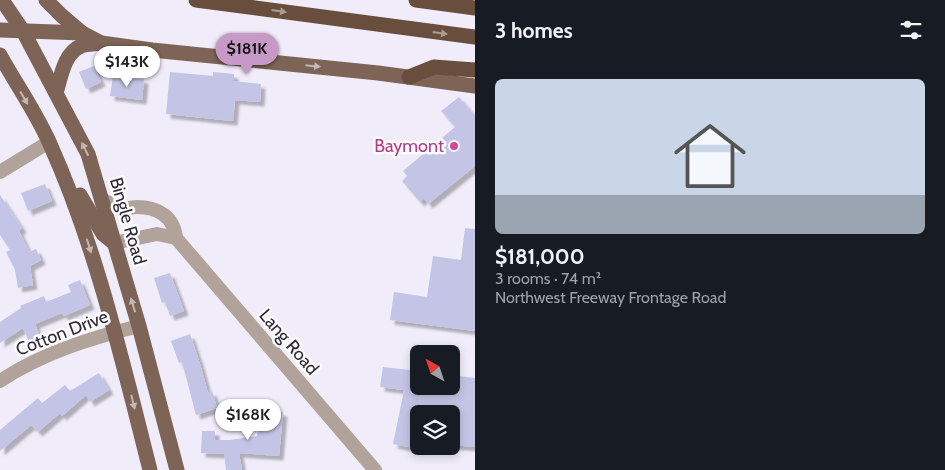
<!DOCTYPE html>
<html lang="en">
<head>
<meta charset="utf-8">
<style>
  body { margin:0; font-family:Cabin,sans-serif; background:#20242c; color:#f1f3f6; height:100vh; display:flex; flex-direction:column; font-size:19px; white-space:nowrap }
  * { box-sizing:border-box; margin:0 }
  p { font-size:16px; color:#9ea1a6 }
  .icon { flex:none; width:28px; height:28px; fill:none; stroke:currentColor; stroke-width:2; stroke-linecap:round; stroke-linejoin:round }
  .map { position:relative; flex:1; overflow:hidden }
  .details { display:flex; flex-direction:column; background:#171b24; width:470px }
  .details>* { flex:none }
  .needle { width:32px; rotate:320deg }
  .buttons { position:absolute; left:410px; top:345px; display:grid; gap:10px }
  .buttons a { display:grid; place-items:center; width:50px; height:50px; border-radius:8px; background:#171b24; box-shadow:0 2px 8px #0003; font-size:25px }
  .price { position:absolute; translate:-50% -42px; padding:0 11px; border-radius:18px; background:#fff; color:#222; font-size:16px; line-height:32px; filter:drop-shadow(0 1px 2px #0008) }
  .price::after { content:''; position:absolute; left:50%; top:30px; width:15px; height:11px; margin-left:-8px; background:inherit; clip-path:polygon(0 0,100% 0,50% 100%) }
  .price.active { background:#c799c7; color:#111 }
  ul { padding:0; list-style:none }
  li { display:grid; align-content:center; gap:10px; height:265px; padding:0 20px }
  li+li { border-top:1px solid #363941 }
  li span { display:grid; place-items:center; height:155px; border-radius:8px; color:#555 }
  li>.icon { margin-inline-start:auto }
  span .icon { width:90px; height:90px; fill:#fffc; stroke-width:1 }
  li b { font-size:21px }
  h2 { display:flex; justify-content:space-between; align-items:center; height:60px; padding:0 20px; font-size:21px }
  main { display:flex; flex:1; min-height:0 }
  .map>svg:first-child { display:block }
</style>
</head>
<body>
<main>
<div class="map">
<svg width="475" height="470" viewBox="0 0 475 470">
  <defs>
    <filter id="shadow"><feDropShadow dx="4.5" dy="4.5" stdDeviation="1" flood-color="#0004"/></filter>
  </defs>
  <rect width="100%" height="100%" fill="#f0ecfa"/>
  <g fill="#c4c5e6" filter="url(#shadow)">
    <path d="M94 66 101 82 86 89 79 72Z"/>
    <path d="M170 72 213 76V72L234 74V81L261 84 260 102 235 100 233 121 166 114Z"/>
    <path d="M113 76 144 79 142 100 110 96Z"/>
    <path d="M459 97 475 116V166L428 204 424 198 420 202 402 181 407 176 403 171 455 127 441 111Z"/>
    <path d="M45 184 52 201 28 211 21 193Z"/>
    <path d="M0 195 22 228 19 231 29 252 36 249 41 260 30 266 33 285 18 288 15 270 6 252 10 250 0 235Z"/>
    <path d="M465 228 475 229V331L390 320 394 292 427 297 433 256 461 260Z"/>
    <path d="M170 273 184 311 170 316 165 302 162 303 154 278Z"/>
    <path d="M80 280 90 305 64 316 62 313 35 324 41 339 30 344 23 328 0 343V322L21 308 20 306 44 296 46 302 71 292 68 285Z"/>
    <path d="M190 334 200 364 208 393 212 391 217 408 196 415 182 362 179 363 171 341Z"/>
    <path d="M383 367 419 371V386H451V375L475 378V447L451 445 453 414H419V449L393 444 404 390 380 387Z"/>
    <path d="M99 373 109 390 90 402 86 395 62 416 60 413 38 432 31 425 0 451V430L38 398 42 403 65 385 70 391Z"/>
    <path d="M260 410 283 412 279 456 239 453 242 470H226L224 454 201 453 202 431H215V440H229L257 436Z"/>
  </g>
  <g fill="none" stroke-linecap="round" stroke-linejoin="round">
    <g stroke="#b1a39a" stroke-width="14">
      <path d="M0 172 49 142"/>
      <path d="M103 200C109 203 115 206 122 208 126 209 132 207 137 207 158 207 174 217 176 238"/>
      <path d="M114 243 157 234 176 238 375 470"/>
      <path d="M0 381C42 353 91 338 139 326"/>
    </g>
    <g stroke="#7d6456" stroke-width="15">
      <path d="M2 0 23 31 88 154 139 326 177 470"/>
      <path d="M46 0 61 15 82 33"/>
      <path d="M0 30 82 33 101 43 152 50 378 73 475 86"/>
      <path d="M0 55C16 84 37 114 50 144 97 249 122 360 150 470"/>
      <path d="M56 93C61 77 64 53 81 46 87 44 95 44 101 43"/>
      <path d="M80 195 103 234 114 243"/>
    </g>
    <g stroke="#6a4e3d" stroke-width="15">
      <path d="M196 0 475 37"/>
      <path d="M416 0 475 8"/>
      <path d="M409 77 434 67 475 70"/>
    </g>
  </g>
  <defs><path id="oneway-solid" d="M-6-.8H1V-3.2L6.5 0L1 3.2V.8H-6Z" transform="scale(1.25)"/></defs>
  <g fill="#ac9c93">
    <use href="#oneway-solid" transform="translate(279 11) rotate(8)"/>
    <use href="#oneway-solid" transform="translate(440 33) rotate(8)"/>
  </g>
  <g fill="#c3b8b1">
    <use href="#oneway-solid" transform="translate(313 66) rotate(6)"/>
    <use href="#oneway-solid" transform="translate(24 98) rotate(60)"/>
    <use href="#oneway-solid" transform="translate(85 149) rotate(-116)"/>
    <use href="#oneway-solid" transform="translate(89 246) rotate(73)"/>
    <use href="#oneway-solid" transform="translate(133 305) rotate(-107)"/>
    <use href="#oneway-solid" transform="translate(133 402) rotate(76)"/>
  </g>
  <circle fill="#d1479c" stroke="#fcfcfc" stroke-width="2" cx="454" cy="146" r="5"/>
  <g text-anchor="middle" stroke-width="5" stroke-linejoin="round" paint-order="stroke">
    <g font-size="18" fill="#b23c85" stroke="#fcfcfc" text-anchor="end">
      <text x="444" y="152">Baymont</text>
    </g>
    <g font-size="18" fill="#2d2936" stroke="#fcfcfc">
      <text transform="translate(128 221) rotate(74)" y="6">Bingle Road</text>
      <text transform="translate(62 333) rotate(-21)" y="6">Cotton Drive</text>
      <text transform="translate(289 342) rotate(49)" y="6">Lang Road</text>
    </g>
  </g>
</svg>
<div class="buttons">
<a><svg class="needle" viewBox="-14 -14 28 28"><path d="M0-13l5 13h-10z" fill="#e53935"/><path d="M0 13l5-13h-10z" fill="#9ea1a6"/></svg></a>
<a><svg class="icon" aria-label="layers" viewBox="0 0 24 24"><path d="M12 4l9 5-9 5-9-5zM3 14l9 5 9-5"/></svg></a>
</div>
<b class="price active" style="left:247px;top:75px">$181K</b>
<b class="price" style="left:127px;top:88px">$143K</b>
<b class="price" style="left:248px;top:441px">$168K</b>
</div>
<section class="details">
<h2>3 homes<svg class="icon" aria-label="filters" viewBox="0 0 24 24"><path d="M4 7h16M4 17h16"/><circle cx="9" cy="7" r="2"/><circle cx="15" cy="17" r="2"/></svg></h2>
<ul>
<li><span style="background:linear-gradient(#c9d6e8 75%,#9aa5b1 0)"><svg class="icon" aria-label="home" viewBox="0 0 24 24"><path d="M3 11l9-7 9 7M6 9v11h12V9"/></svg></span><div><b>$181,000</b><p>3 rooms · 74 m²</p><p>Northwest Freeway Frontage Road</p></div></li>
</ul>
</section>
</main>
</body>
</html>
